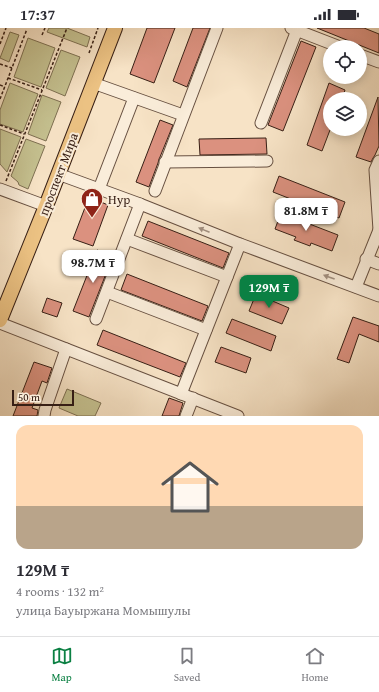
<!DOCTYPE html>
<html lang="en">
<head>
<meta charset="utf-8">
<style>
  body { margin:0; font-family:"Gentium Book Plus",serif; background:#f7f7f7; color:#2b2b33; height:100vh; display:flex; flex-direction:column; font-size:15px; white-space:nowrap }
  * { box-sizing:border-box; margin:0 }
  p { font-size:13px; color:#7c7c81 }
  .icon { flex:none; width:22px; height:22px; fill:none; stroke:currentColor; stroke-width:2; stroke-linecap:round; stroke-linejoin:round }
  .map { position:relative; height:388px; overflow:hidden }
  .side { display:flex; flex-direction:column; background:#fff; flex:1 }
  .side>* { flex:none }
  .controls { position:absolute; left:323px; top:12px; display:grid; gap:8px }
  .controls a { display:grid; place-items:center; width:44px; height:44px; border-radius:50%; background:#fff; box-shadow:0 2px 10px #0003; font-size:20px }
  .scale { position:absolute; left:12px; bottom:10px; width:62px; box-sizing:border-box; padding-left:4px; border:2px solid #371f15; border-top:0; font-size:11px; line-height:14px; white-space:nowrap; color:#371f15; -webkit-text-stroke:3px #faedda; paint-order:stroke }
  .price { position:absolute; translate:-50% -34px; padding:0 9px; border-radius:8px; background:#fff; color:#222; font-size:13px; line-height:26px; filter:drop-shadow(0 1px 2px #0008) }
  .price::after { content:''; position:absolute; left:50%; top:24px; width:12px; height:9px; margin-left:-6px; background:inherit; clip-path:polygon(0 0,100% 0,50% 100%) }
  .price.current { background:#0b8043; color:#fff }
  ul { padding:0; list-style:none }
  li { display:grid; align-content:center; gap:8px; height:212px; padding:0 16px }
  li span { display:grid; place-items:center; height:124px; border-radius:12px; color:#555 }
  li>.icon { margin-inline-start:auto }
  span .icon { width:72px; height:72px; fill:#fffc; stroke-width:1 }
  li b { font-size:17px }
  .status { display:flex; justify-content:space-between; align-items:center; height:28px; padding:0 20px; background:#fff; direction:ltr }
  .status svg { height:11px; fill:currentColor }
  .dock { display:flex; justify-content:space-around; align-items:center; height:56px; border-top:1px solid #e1e1e2; background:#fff; font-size:11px; color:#7c7c81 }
  .dock a { display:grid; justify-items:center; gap:2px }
  .dock .current { color:#0b8043 }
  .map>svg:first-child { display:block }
</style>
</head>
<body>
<div class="status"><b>17:37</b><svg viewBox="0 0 49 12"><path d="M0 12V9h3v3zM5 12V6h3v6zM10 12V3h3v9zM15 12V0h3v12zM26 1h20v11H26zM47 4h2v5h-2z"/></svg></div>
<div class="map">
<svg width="379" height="388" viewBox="0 0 379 388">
  <rect width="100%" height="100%" fill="#f7e3c6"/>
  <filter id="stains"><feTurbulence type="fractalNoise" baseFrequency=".005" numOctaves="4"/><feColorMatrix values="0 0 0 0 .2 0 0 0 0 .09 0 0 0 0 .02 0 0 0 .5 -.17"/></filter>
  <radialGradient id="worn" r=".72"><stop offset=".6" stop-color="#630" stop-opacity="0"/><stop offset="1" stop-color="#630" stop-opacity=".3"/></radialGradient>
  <g fill="#c5c190" stroke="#7e7052">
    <path d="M49 0H67L90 9 87 19 47 4Z"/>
    <path d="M10 4 19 7 9 34 0 30Z"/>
    <path d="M28 10 55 20 41 59 14 49Z"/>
    <path d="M61 22 80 29 65 68 46 60Z"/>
    <path d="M10 55 38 66 23 104 0 96V82Z"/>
    <path d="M42 67 61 74 46 113 28 106Z"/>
    <path d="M0 101 21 109 7 144 0 136Z"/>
    <path d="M26 111 45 118 28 161 19 157 18 154 11 148Z"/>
    <path d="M67 361 101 375 95 388H78L59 380Z"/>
  </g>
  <g fill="#db917f" stroke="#371f15">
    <path d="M147 0H175L154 55 130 46Z"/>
    <path d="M193 0H210L187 59 173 53Z"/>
    <path d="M317 0H364L379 6V25Z"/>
    <path d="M301 13 316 19 283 103 268 97Z"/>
    <path d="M329 55 345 62 342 71H330V102L322 123 307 117Z"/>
    <path d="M378 69 379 118 375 127 373 130 371 134 356 129Z"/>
    <path d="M160 92 173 97 160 129 159 131 158 135 149 159 136 154Z"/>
    <path d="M266 110 267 126 200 127 199 111Z"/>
    <path d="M279 148 345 174 339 190 273 164Z"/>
    <path d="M89 169 108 177 93 218 73 211Z"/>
    <path d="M281 185 338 207 332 223 311 215 310 218 294 212 296 209 275 201Z"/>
    <path d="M148 193 229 225 223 240 142 208Z"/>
    <path d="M97 222 113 228 89 289 73 283Z"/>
    <path d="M127 246 208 278 202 293 121 262Z"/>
    <path d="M256 266 289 280 282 296 249 283Z"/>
    <path d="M47 270 62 275 57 289 42 284Z"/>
    <path d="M353 289 379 298V314L359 306 349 335 337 331Z"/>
    <path d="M232 291 276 308 271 323 226 305Z"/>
    <path d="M103 302 186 335 180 349 97 317Z"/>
    <path d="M221 319 251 330 246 345 215 334Z"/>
    <path d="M34 334 52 340 47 355 42 353 32 380 38 382 37 388H13Z"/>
    <path d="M169 370 183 375 179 388H162Z"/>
  </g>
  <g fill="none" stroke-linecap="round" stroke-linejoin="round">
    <g stroke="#675041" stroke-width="13">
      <g id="minor">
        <path d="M291 0 340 19"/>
        <path d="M360 27 379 34"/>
        <path d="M93 55 183 87"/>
        <path d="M261 95 297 2"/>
        <path d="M379 133 375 142 379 202"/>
        <path d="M165 134 267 133"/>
        <path d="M58 146 140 176 240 216 379 268"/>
        <path d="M0 161 46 178"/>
        <path d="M99 161 134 70"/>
        <path d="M155 163 217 0"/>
        <path d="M127 211 227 249"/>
        <path d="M366 231 379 236"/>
        <path d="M356 259 379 202"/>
        <path d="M107 264 206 302"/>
        <path d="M96 291 140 176"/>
        <path d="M0 295 238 388"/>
        <path d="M181 366 240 216"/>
        <path d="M44 388 45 382 66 321"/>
        <path d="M186 388 193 370"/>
      </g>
    </g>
    <g stroke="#371f15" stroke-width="16">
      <path id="major" d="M0 292 46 178 115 0"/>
    </g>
    <g stroke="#371f15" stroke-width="1.5" stroke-dasharray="3 2" stroke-linecap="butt">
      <path d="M42 7 45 0"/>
      <path d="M0 16 6 0"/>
      <path d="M89 25 98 0"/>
      <path d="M0 36 12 40"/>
      <path d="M8 50 42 62"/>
      <path d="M0 57 5 59"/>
      <path d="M0 71 27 1"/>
      <path d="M0 97 24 106"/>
      <path d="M6 153 67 0"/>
    </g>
    <use href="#minor" stroke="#faedda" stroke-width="11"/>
    <use href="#major" stroke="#ecc283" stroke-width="14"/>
  </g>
  <defs><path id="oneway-solid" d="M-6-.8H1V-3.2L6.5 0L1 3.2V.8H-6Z"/></defs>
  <g fill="#a29081">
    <use href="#oneway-solid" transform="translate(204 202) rotate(-158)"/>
    <use href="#oneway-solid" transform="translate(329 249) rotate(-160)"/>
  </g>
  <defs>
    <g id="shop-pin" transform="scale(1.15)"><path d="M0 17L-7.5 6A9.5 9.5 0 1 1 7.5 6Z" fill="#8f2418" stroke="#faedda"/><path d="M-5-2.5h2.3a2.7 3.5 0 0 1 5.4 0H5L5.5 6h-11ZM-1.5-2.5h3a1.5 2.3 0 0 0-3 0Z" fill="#fff"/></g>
  </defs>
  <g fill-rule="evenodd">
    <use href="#shop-pin" x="92" y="171"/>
  </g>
  <g text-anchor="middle" stroke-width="4" stroke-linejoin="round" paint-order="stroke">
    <g font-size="13" fill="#371f15" stroke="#faedda">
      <text transform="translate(58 146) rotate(-69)" y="5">проспект Мира</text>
    </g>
    <g font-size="13" fill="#371f15" stroke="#faedda" text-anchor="start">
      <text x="108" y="176">Нур</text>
    </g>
  </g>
  <rect width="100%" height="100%" filter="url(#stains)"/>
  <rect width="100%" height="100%" fill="url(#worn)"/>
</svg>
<div class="controls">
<a><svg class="icon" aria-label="locate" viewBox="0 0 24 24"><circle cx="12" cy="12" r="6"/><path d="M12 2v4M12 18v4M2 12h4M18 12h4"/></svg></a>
<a><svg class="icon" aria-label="layers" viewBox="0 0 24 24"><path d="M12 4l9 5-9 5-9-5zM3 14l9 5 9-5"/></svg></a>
</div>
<div class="scale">50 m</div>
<b class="price" style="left:306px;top:204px">81.8M ₸</b>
<b class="price" style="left:93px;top:256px">98.7M ₸</b>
<b class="price current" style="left:269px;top:281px">129M ₸</b>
</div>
<section class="side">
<ul>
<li><span style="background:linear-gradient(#ffd9b3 65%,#b9a48a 0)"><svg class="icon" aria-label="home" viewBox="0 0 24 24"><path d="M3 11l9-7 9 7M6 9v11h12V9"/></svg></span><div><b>129M ₸</b><p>4 rooms · 132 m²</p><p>улица Бауыржана Момышулы</p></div></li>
</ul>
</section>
<nav class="dock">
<a class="current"><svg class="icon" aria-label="map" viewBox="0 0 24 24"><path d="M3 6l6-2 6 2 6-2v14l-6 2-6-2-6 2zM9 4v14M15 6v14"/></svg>Map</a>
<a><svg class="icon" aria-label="saved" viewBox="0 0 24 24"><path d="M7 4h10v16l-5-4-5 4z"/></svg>Saved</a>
<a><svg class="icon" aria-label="home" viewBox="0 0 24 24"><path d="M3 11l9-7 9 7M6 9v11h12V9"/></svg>Home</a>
</nav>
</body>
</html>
